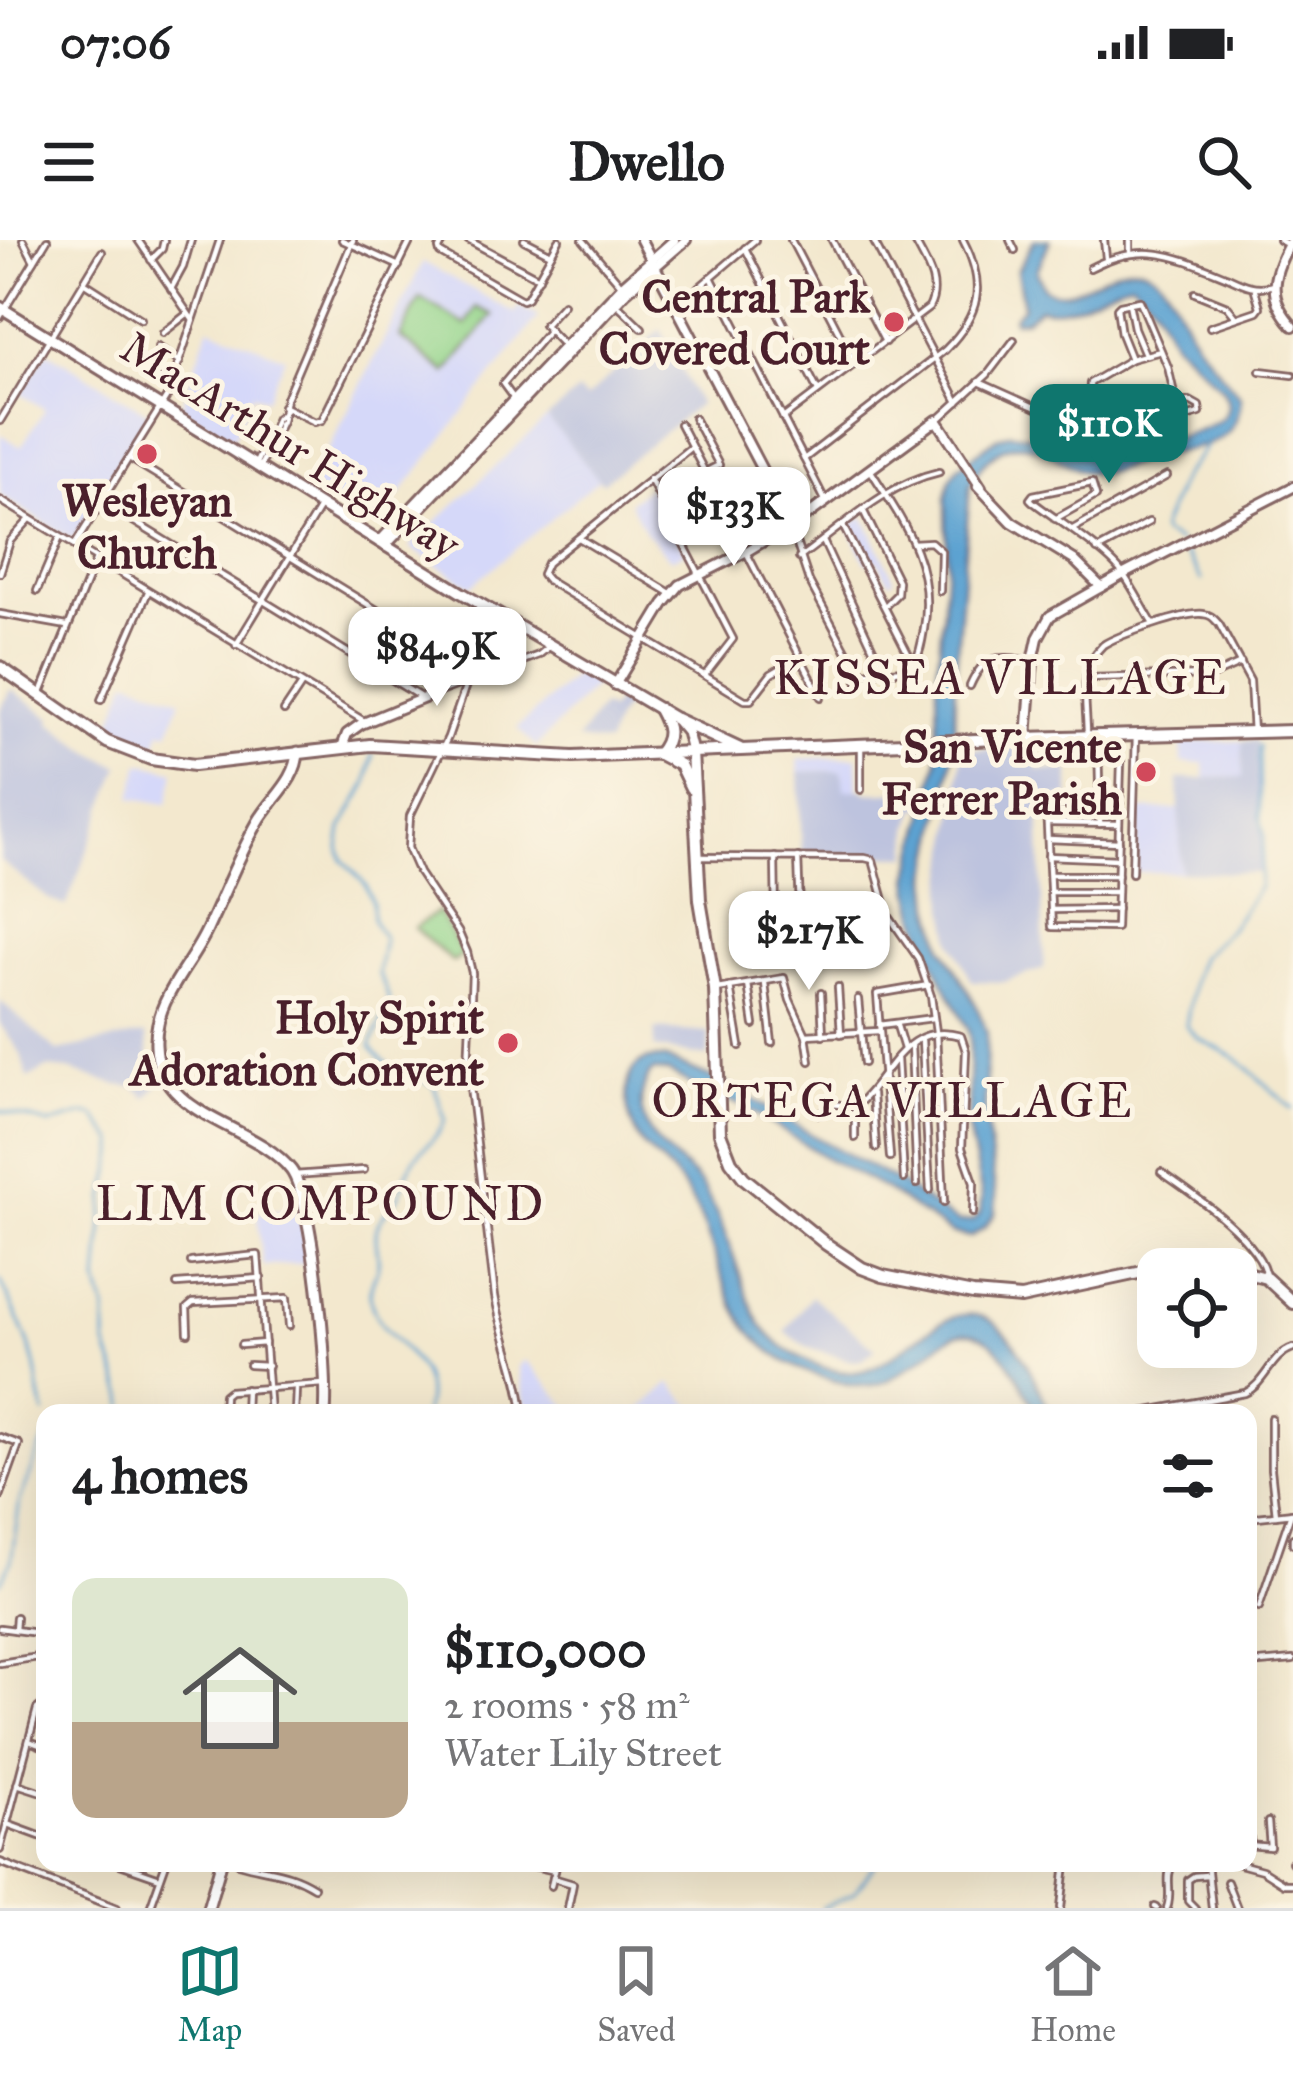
<!DOCTYPE html>
<html lang="en">
<head>
<meta charset="utf-8">
<style>
  body { margin:0; font-family:"IM FELL Great Primer",serif; background:#f2f2f2; color:#202124; height:100vh; display:flex; flex-direction:column; font-size:45px; white-space:nowrap }
  * { box-sizing:border-box; margin:0 }
  p { font-size:39px; color:#757577 }
  .icon { flex:none; width:66px; height:66px; fill:none; stroke:currentColor; stroke-width:2; stroke-linecap:round; stroke-linejoin:round }
  .map { position:relative; flex:1; overflow:hidden }
  .sheet { position:absolute; left:36px; top:1164px; width:1221px; height:468px; display:flex; flex-direction:column; background:#fff; border-radius:24px; box-shadow:0 12px 48px #0002 }
  .sheet>* { flex:none }
  .fabs { position:absolute; left:1137px; top:1008px; display:grid; gap:24px }
  .fabs a { display:grid; place-items:center; width:120px; height:120px; border-radius:24px; background:#fff; box-shadow:0 12px 48px #0002; font-size:60px }
  .price { position:absolute; translate:-50% -102px; padding:0 27px; border-radius:24px; background:#fff; color:#222; font-size:39px; line-height:78px; filter:drop-shadow(0 3px 6px #0008) }
  .price::after { content:''; position:absolute; left:50%; top:72px; width:36px; height:27px; margin-left:-18px; background:inherit; clip-path:polygon(0 0,100% 0,50% 100%) }
  .price.active { background:#0f766e; color:#fff }
  ul { padding:0; list-style:none }
  li { display:flex; align-items:center; gap:36px; height:300px; padding:0 36px }
  li+li { border-top:3px solid #e0e0e0 }
  li span { display:grid; place-items:center; flex:none; width:336px; height:240px; border-radius:24px; color:#555 }
  li>.icon { margin-inline-start:auto }
  span .icon { width:144px; height:144px; fill:#fffc; stroke-width:1 }
  li b { font-size:51px }
  h2 { display:flex; justify-content:space-between; align-items:center; height:144px; padding:0 36px; font-size:51px }
  .status { display:flex; justify-content:space-between; align-items:center; height:84px; padding:0 60px; background:#fff; direction:ltr }
  .status svg { height:33px; fill:currentColor }
  header { display:flex; justify-content:space-between; align-items:center; height:156px; padding:0 36px; background:#fff; font-size:54px; font-weight:700 }
  .dock { display:flex; justify-content:space-around; align-items:center; height:168px; border-top:3px solid #e0e0e0; background:#fff; font-size:33px; color:#757577 }
  .dock a { display:grid; justify-items:center; gap:6px }
  .dock .active { color:#0f766e }
  .map>svg:first-child { display:block }
</style>
</head>
<body>
<div class="status"><b>07:06</b><svg viewBox="0 0 49 12"><path d="M0 12V9h3v3zM5 12V6h3v6zM10 12V3h3v9zM15 12V0h3v12zM26 1h20v11H26zM47 4h2v5h-2z"/></svg></div>
<header><svg class="icon" aria-label="menu" viewBox="0 0 24 24"><path d="M4 6h16M4 12h16M4 18h16"/></svg>Dwello<svg class="icon" aria-label="search" viewBox="0 0 24 24"><circle cx="10" cy="10" r="6"/><path d="M15 15l6 6"/></svg></header>
<div class="map">
<svg width="1293" height="1668" viewBox="0 0 1293 1668">
  <rect width="100%" height="100%" fill="#fcf5e5"/>
  <filter id="ink" filterUnits="userSpaceOnUse"><feTurbulence type="fractalNoise" baseFrequency=".00833" numOctaves="2"/><feDisplacementMap in="SourceGraphic" scale="24" xChannelSelector="R" yChannelSelector="G"/><feConvolveMatrix kernelMatrix="1 2 1 2 8 2 1 2 1" color-interpolation-filters="sRGB"/></filter>
  <filter id="wash" filterUnits="userSpaceOnUse"><feTurbulence type="fractalNoise" baseFrequency=".004" numOctaves="4" result="noise"/><feDisplacementMap in="SourceGraphic" scale="48" xChannelSelector="R" yChannelSelector="G"/><feGaussianBlur stdDeviation="2.7" result="paint"/><feColorMatrix in="noise" values="0 0 0 0 0 0 0 0 0 0 0 0 0 0 0 0 0 1.4 0 .05"/><feComposite in="paint" operator="in"/></filter>
  <g filter="url(#wash)">
    <rect width="100%" height="100%" fill="#f3e8ce"/>
    <g fill="#d5d8f9">
      <path d="M423 22 515 73 519 66 538 77 375 286 310 246Z"/>
      <path d="M209 87 285 117 267 159 252 154 233 199 181 168Z"/>
      <path d="M47 111 150 174 72 300 0 255V194L21 207 45 169 21 154Z"/>
      <path d="M547 178 599 239 471 346 409 307Z"/>
      <path d="M650 246 685 312 671 319 646 293 629 262Z"/>
      <path d="M864 276 894 339 890 342 877 319 866 323 848 286Z"/>
      <path d="M578 433 596 444 536 507 517 488Z"/>
      <path d="M128 439 181 459 169 492 161 490 156 505 110 488Z"/>
      <path d="M1242 501 1243 537 1205 538 1204 523H1182L1181 502Z"/>
      <path d="M857 517 858 550H843L842 531 799 532 798 519Z"/>
      <path d="M140 523 175 531 168 564 132 558Z"/>
      <path d="M1179 569 1181 632H1136L1138 570Z"/>
      <path d="M300 969 310 1023 263 1026 257 973Z"/>
      <path d="M525 1120 574 1173H527L518 1126Z"/>
      <path d="M671 1143 695 1170V1173H637Z"/>
    </g>
    <g fill="#bdc3de">
      <path d="M661 89 699 164 602 243 547 178 578 151 586 158Z"/>
      <path d="M11 449 52 478 51 483 90 512 120 526 66 666 50 660 0 621V470Z"/>
      <path d="M619 459 628 464 616 480 607 504 577 500 602 466 609 471Z"/>
      <path d="M1257 500 1259 583 1263 594 1261 633 1181 632 1178 539 1243 537 1242 501Z"/>
      <path d="M1037 507 1038 530H1070V557L1039 558 1044 729 1003 742 972 741 952 702 946 668 945 648 963 510Z"/>
      <path d="M842 531 844 550 864 549 865 553 930 550 925 568 917 567 910 588 909 616 802 615 799 532Z"/>
      <path d="M0 761 57 811 146 794 151 829 158 845 147 858 135 847 117 845 68 830 47 828 28 839 21 814 0 784Z"/>
      <path d="M655 789 709 793 708 817 654 808Z"/>
      <path d="M811 1056 876 1109 861 1120 852 1121 806 1106 785 1092Z"/>
    </g>
    <g fill="#93d48b" stroke="#6e7a5b" stroke-width="3">
      <path d="M420 58 466 85 476 67 493 75 446 133 400 97Z"/>
      <path d="M438 671 463 715 453 722 414 688Z"/>
    </g>
    <path fill="#5ba2d1" stroke="#52607e" stroke-width="3" d="M1034 0H1050L1037 31 1044 48C1081 68 1111 13 1148 30 1173 42 1180 78 1195 99 1209 119 1225 138 1241 157 1238 209 1197 206 1159 216 1138 221 1117 233 1095 233 1076 233 1061 219 1044 211 1010 194 985 215 970 245L955 440 954 511 929 636 932 666 943 707 976 765 987 793 985 871 996 958 995 974 985 987 971 997 951 993 885 949 826 918 742 865 708 854 668 832 656 831 650 834C642 849 638 863 644 879 654 911 689 924 705 951 727 989 738 1036 756 1076 768 1099 788 1112 812 1123 826 1129 841 1134 857 1132 907 1125 954 1038 1004 1092 1026 1114 1037 1146 1051 1173H1037C1023 1147 996 1084 959 1094 942 1099 929 1115 914 1124 901 1132 888 1143 873 1145 856 1147 836 1142 819 1136 699 1097 738 995 663 924 654 916 644 909 638 898 621 869 617 811 666 819L729 845 814 896 897 941 940 971 959 982 973 981 980 973 982 956 968 888 970 799 968 789C942 741 916 693 910 638L938 519 937 436 947 325 946 258 950 240 958 227 997 198 1009 193 1040 196 1095 217 1104 218C1125 213 1212 190 1223 177 1231 167 1228 160 1223 150L1174 102 1152 61 1132 42C1097 49 1077 76 1039 68L1027 79 1015 81 1013 78 1023 66 1017 31Z"/>
    <g fill="none" stroke-linecap="round" stroke-linejoin="round">
      <g stroke="#5ba2d1" stroke-width="3">
        <path d="M1178 302 1163 294 1161 288 1181 239 1206 206"/>
        <path d="M1182 308 1202 340"/>
        <path d="M1259 506 1260 577 1264 594 1259 647 1230 689 1200 718 1194 735 1186 786 1198 798 1236 818 1293 869"/>
        <path d="M373 515 367 544 342 588 339 608 343 620 366 645 372 662 373 681 384 699 378 733 386 749 389 761 371 806C384 829 412 834 434 845L445 879C439 899 422 906 412 923 405 933 404 946 398 957 391 968 380 975 377 988 373 1000 380 1012 378 1025 377 1034 371 1042 370 1052 369 1099 443 1115 424 1173"/>
        <path d="M0 871 50 884 85 874 95 876 115 902V915L105 959 98 1042 106 1071V1103L124 1156 126 1173"/>
        <path d="M0 1040C10 1061 31 1103 35 1124 39 1141 38 1156 45 1173"/>
        <path d="M0 1343 11 1322 20 1260 45 1198"/>
        <path d="M822 1668 854 1653 876 1623"/>
      </g>
    </g>
  </g>
  <g filter="url(#ink)">
    <g fill="none" stroke-linecap="round" stroke-linejoin="round">
      <g stroke="#856564" stroke-width="10">
        <g id="street">
          <path d="M23 0 34 21"/>
          <path d="M138 0 192 79"/>
          <path d="M342 0 399 26"/>
          <path d="M444 0 439 9 440 13 522 60 527 58 559 0"/>
          <path d="M468 0 539 38"/>
          <path d="M524 0 551 14"/>
          <path d="M583 0 622 46"/>
          <path d="M791 0 855 123"/>
          <path d="M832 0 885 102"/>
          <path d="M873 0 958 162"/>
          <path d="M1010 0 1015 10"/>
          <path d="M1104 0 1106 18"/>
          <path d="M1130 0V12"/>
          <path d="M1279 0 1293 7"/>
          <path d="M745 8 818 151"/>
          <path d="M151 20 162 9 164 0"/>
          <path d="M1090 28C1144 0 1176 16 1228 37 1245 45 1255 50 1274 45"/>
          <path d="M711 37 826 262"/>
          <path d="M85 43 141 79"/>
          <path d="M171 49 183 27 191 0"/>
          <path d="M1195 53 1227 66 1235 76"/>
          <path d="M616 63 642 88"/>
          <path d="M1129 63 1134 88 1145 114"/>
          <path d="M563 64 544 85 566 108"/>
          <path d="M677 66 755 0"/>
          <path d="M0 77 47 0"/>
          <path d="M1210 87 1257 71 1260 67 1255 50"/>
          <path d="M163 93 187 74"/>
          <path d="M158 107 180 122"/>
          <path d="M1131 119 1121 94 1117 68 1120 65 1140 61 1168 127 1176 162"/>
          <path d="M135 125 171 147"/>
          <path d="M1260 131 1293 135"/>
          <path d="M979 142 1094 194 1168 182 1200 173 1199 166 1190 161 1124 172 1089 166"/>
          <path d="M514 159 503 144 549 90"/>
          <path d="M283 166 315 182 322 180 411 0"/>
          <path d="M694 178 719 225 707 231"/>
          <path d="M783 178 929 68C942 43 925 22 914 0"/>
          <path d="M940 178 988 134 1014 100"/>
          <path d="M0 181 102 12"/>
          <path d="M680 184 821 457"/>
          <path d="M1073 184 1089 166 1090 143 1131 119 1161 111"/>
          <path d="M691 207 547 323 542 334 547 340 745 460H751L771 434 800 417"/>
          <path d="M129 218 452 416"/>
          <path d="M804 219 945 110C981 74 986 44 963 0"/>
          <path d="M256 223 277 178 281 175"/>
          <path d="M260 227 282 181 286 158 353 0"/>
          <path d="M871 231C904 283 935 325 924 389 922 402 920 414 914 425"/>
          <path d="M650 239 733 399 705 435"/>
          <path d="M0 260 364 481"/>
          <path d="M102 262 422 458"/>
          <path d="M863 270 898 341 897 354 886 365"/>
          <path d="M1055 279 1096 256 1092 243 1033 255 1030 259 1032 261C1055 279 1108 312 1123 334 1134 349 1143 368 1153 384"/>
          <path d="M843 286 914 425"/>
          <path d="M791 287 809 341 858 433V446"/>
          <path d="M1073 289 1167 236"/>
          <path d="M579 298 672 354"/>
          <path d="M823 301 884 432"/>
          <path d="M913 303 931 302 941 311 940 351"/>
          <path d="M74 306 168 155 220 0"/>
          <path d="M1097 310 1149 282"/>
          <path d="M799 318C843 286 886 244 939 232"/>
          <path d="M0 333 10 301 30 279"/>
          <path d="M37 351 60 297"/>
          <path d="M0 374 67 386"/>
          <path d="M236 405 320 267"/>
          <path d="M858 433 907 430 914 425"/>
          <path d="M1087 438 1214 435 1241 423"/>
          <path d="M467 442 448 497 410 576 408 608 419 633 459 693 467 712 472 733 468 830 495 1056C502 1096 519 1133 523 1173"/>
          <path d="M970 446C985 411 1001 417 1033 421"/>
          <path d="M41 453 96 319"/>
          <path d="M434 454 539 415 550 406"/>
          <path d="M101 460 148 352"/>
          <path d="M284 471 302 444"/>
          <path d="M1087 495C1087 472 1081 441 1091 420 1094 415 1099 409 1103 405 1118 395 1186 372 1203 374 1212 375 1213 378 1219 384L1250 441 1253 493"/>
          <path d="M1098 500 1100 584"/>
          <path d="M861 507V550"/>
          <path d="M1100 565 1046 566 1052 687 1116 688 1121 522"/>
          <path d="M1047 583 1119 584"/>
          <path d="M1048 599 1119 602"/>
          <path d="M1048 616 1118 619"/>
          <path d="M698 617 865 618 873 620 888 675 918 718 931 756 936 792 944 962"/>
          <path d="M775 617 776 681"/>
          <path d="M798 617 802 723"/>
          <path d="M1132 633 1136 495"/>
          <path d="M1051 635H1118"/>
          <path d="M1051 652H1117"/>
          <path d="M1051 670 1117 669"/>
          <path d="M765 743 772 803"/>
          <path d="M748 744 754 785"/>
          <path d="M730 747 740 806"/>
          <path d="M838 747 841 794"/>
          <path d="M717 749 784 738 790 760 806 795 810 821"/>
          <path d="M821 753 823 795"/>
          <path d="M858 759 864 823"/>
          <path d="M879 785 933 778"/>
          <path d="M897 786 904 809"/>
          <path d="M806 795 879 791"/>
          <path d="M922 800 930 950"/>
          <path d="M911 805 917 944"/>
          <path d="M897 819 904 939"/>
          <path d="M872 854 876 908"/>
          <path d="M820 874 832 864 855 867"/>
          <path d="M855 898V867C891 837 903 780 961 796L966 811 962 908 974 942 973 973"/>
          <path d="M890 917 877 754 929 745"/>
          <path d="M1161 932C1190 952 1264 1002 1266 1038"/>
          <path d="M294 935 364 930"/>
          <path d="M191 1022 258 1015 270 1173"/>
          <path d="M177 1044 261 1038"/>
          <path d="M188 1093 187 1068 193 1063 287 1058 289 1086"/>
          <path d="M241 1105 265 1103"/>
          <path d="M249 1125 268 1126"/>
          <path d="M223 1173 224 1155 229 1151 324 1144"/>
          <path d="M245 1173 246 1149"/>
          <path d="M295 1173 296 1149"/>
          <path d="M1137 1173 1245 1153C1266 1143 1270 1116 1293 1108"/>
          <path d="M1271 1178V1229L1276 1275"/>
          <path d="M0 1197 19 1204 0 1257"/>
          <path d="M1248 1278 1293 1273"/>
          <path d="M1293 1298V1304"/>
          <path d="M1259 1367 1291 1273"/>
          <path d="M0 1388 45 1394"/>
          <path d="M15 1390 16 1377"/>
          <path d="M37 1393 45 1347"/>
          <path d="M0 1423 45 1416"/>
          <path d="M1248 1424 1293 1420"/>
          <path d="M29 1501 45 1507"/>
          <path d="M17 1544 45 1553"/>
          <path d="M7 1584 45 1598"/>
          <path d="M1248 1584 1251 1606"/>
          <path d="M1248 1605 1270 1607 1268 1582"/>
          <path d="M0 1610 37 1469 45 1463"/>
          <path d="M0 1622 117 1668"/>
          <path d="M1292 1622 1293 1623"/>
          <path d="M117 1623 160 1638"/>
          <path d="M238 1623C268 1632 287 1630 314 1647"/>
          <path d="M520 1623 555 1631"/>
          <path d="M1207 1623 1212 1668"/>
          <path d="M1236 1623 1262 1630 1284 1644H1293"/>
          <path d="M553 1638 573 1644 568 1668"/>
          <path d="M1227 1642 1237 1668"/>
          <path d="M551 1646 557 1623"/>
          <path d="M1155 1667 1157 1668"/>
          <path d="M150 1668 166 1623"/>
          <path d="M1061 1668 1066 1623"/>
          <path d="M1167 1668C1173 1653 1164 1637 1173 1623"/>
          <path d="M1195 1668 1188 1661V1640L1194 1636 1207 1635"/>
        </g>
      </g>
      <g stroke="#856564" stroke-width="14">
        <g id="secondary">
          <path d="M641 0 791 285"/>
          <path d="M1291 0C1274 33 1264 55 1293 86"/>
          <path d="M978 246 1012 282 1074 320 1101 347"/>
          <path d="M379 302 622 46 674 0"/>
          <path d="M385 306 626 52 686 0"/>
          <path d="M615 445 664 364 680 345 747 311 809 274 937 180 981 247"/>
          <path d="M1027 497 1033 421 1038 398 1050 376 1124 334 1293 247"/>
          <path d="M342 507 347 494 361 484 429 456 482 365"/>
        </g>
      </g>
      <g stroke="#856564" stroke-width="15">
        <g id="primary">
          <path d="M0 67 462 353 676 479 687 492 692 512"/>
          <path d="M298 512C297 540 271 559 258 582 238 617 224 654 207 690 190 727 154 760 156 805 158 878 254 883 291 930 313 959 329 1132 325 1173"/>
          <path d="M208 1668 221 1623"/>
        </g>
      </g>
      <g stroke="#856564" stroke-width="16">
        <g id="highway">
          <path d="M0 427 107 502 151 519 194 525 370 505 573 517 1023 498 1293 491"/>
          <path d="M676 479 740 509"/>
          <path d="M692 512 700 660 715 749 720 893 731 921 744 938 826 1004 862 1028 883 1036 973 1054 1021 1058 1166 1027 1224 1029"/>
          <path d="M658 514C672 497 669 487 659 469"/>
          <path d="M661 515 680 525 691 548"/>
          <path d="M1236 1030 1266 1038 1293 1063"/>
        </g>
      </g>
      <use href="#street" stroke="#fff" stroke-width="4.5"/>
      <use href="#secondary" stroke="#fff" stroke-width="8"/>
      <use href="#primary" stroke="#fff" stroke-width="9"/>
      <use href="#highway" stroke="#fff" stroke-width="10"/>
    </g>
  </g>
  <g fill="#d1495b" stroke="#fcf5e5" stroke-width="4.5">
    <circle cx="894" cy="82" r="12"/>
    <circle cx="147" cy="214" r="12"/>
    <circle cx="1146" cy="532" r="12"/>
    <circle cx="508" cy="803" r="12"/>
  </g>
  <g text-anchor="middle" stroke-width="10" stroke-linejoin="round" paint-order="stroke">
    <g font-size="45" font-weight="bold" fill="#4a1f2b" stroke="#fcf5e5" text-anchor="end">
      <text x="870" y="72">Central Park<tspan x="870" dy="52">Covered Court</tspan></text>
      <text x="147" y="276" text-anchor="middle">Wesleyan<tspan x="147" dy="52">Church</tspan></text>
      <text x="1122" y="522">San Vicente<tspan x="1122" dy="52">Ferrer Parish</tspan></text>
      <text x="484" y="793">Holy Spirit<tspan x="484" dy="52">Adoration Convent</tspan></text>
    </g>
    <g font-size="45" fill="#4a1f2b" stroke="#fcf5e5">
      <text transform="translate(291 205) rotate(32)" y="16">MacArthur Highway</text>
    </g>
    <g font-size="48" letter-spacing="3" fill="#4a1f2b" stroke="#fcf5e5">
      <text x="1001" y="454">KISSEA VILLAGE</text>
      <text x="893" y="877">ORTEGA VILLAGE</text>
      <text x="321" y="980">LIM COMPOUND</text>
    </g>
  </g>
</svg>
<div class="fabs">
<a><svg class="icon" aria-label="locate" viewBox="0 0 24 24"><circle cx="12" cy="12" r="6"/><path d="M12 2v4M12 18v4M2 12h4M18 12h4"/></svg></a>
</div>
<b class="price active" style="left:1109px;top:246px">$110K</b>
<b class="price" style="left:734px;top:329px">$133K</b>
<b class="price" style="left:437px;top:469px">$84.9K</b>
<b class="price" style="left:809px;top:753px">$217K</b>
<section class="sheet">
<h2>4 homes<svg class="icon" aria-label="filters" viewBox="0 0 24 24"><path d="M4 7h16M4 17h16"/><circle cx="9" cy="7" r="2"/><circle cx="15" cy="17" r="2"/></svg></h2>
<ul>
<li><span style="background:linear-gradient(#dfe7d0 60%,#b9a48a 0)"><svg class="icon" aria-label="home" viewBox="0 0 24 24"><path d="M3 11l9-7 9 7M6 9v11h12V9"/></svg></span><div><b>$110,000</b><p>2 rooms · 58 m²</p><p>Water Lily Street</p></div></li>
</ul>
</section>
</div>
<nav class="dock">
<a class="active"><svg class="icon" aria-label="map" viewBox="0 0 24 24"><path d="M3 6l6-2 6 2 6-2v14l-6 2-6-2-6 2zM9 4v14M15 6v14"/></svg>Map</a>
<a><svg class="icon" aria-label="saved" viewBox="0 0 24 24"><path d="M7 4h10v16l-5-4-5 4z"/></svg>Saved</a>
<a><svg class="icon" aria-label="home" viewBox="0 0 24 24"><path d="M3 11l9-7 9 7M6 9v11h12V9"/></svg>Home</a>
</nav>
</body>
</html>
